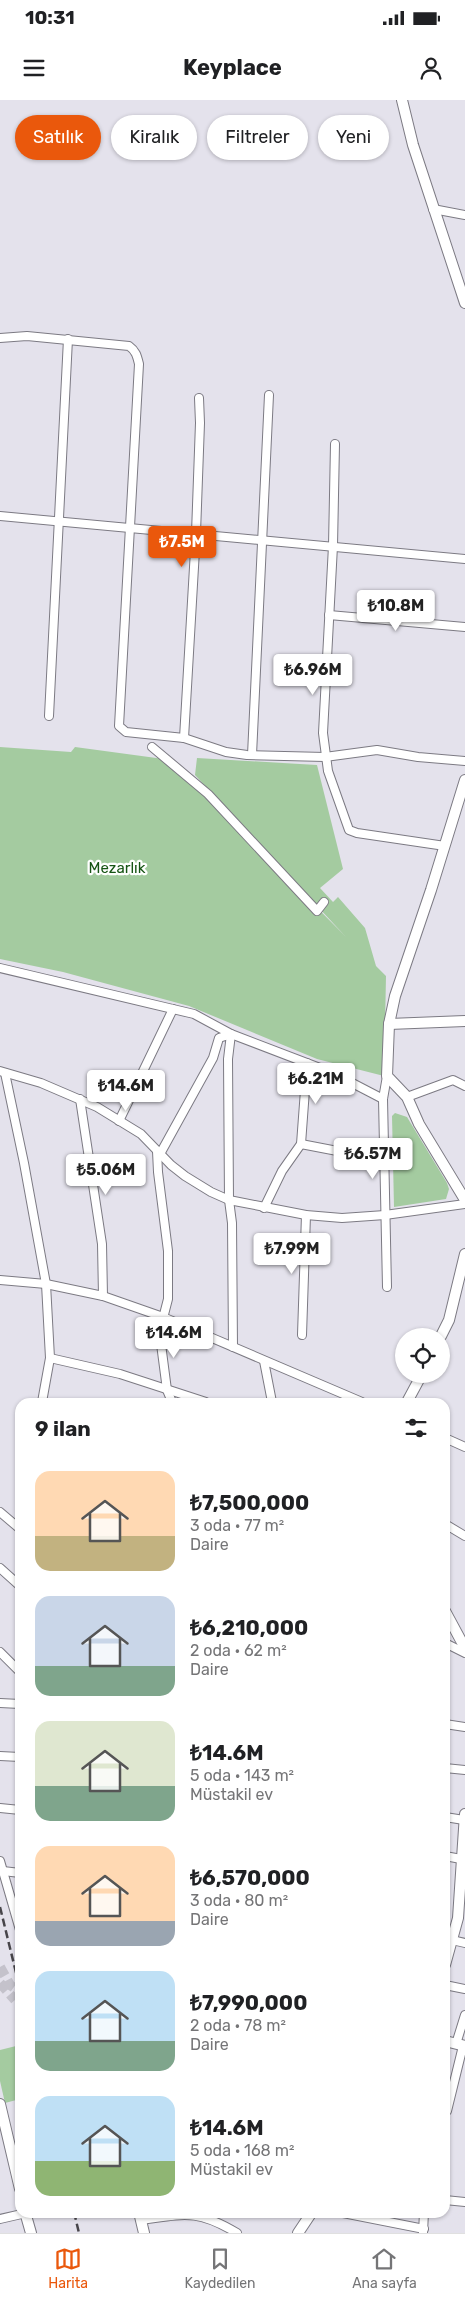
<!DOCTYPE html>
<html lang="tr">
<head>
<meta charset="utf-8">
<style>
  body { margin:0; font-family:Rubik,sans-serif; background:#f6f6f6; color:#202124; height:100vh; display:flex; flex-direction:column; font-size:19px; white-space:nowrap }
  * { box-sizing:border-box; margin:0 }
  p { font-size:16px; color:#757577 }
  .icon { flex:none; width:28px; height:28px; fill:none; stroke:currentColor; stroke-width:2; stroke-linecap:round; stroke-linejoin:round }
  .map { position:relative; flex:1; overflow:hidden }
  .side { position:absolute; left:15px; top:1298px; width:435px; height:820px; display:flex; flex-direction:column; background:#fff; border-radius:15px; box-shadow:0 1px 4px #0004 }
  .side>* { flex:none }
  .guide { position:absolute; left:15px; top:15px; width:435px; height:45px; display:flex; gap:10px }
  .buttons { position:absolute; left:395px; top:1228px; display:grid; gap:10px }
  .buttons a { display:grid; place-items:center; width:55px; height:55px; border-radius:50%; background:#fff; box-shadow:0 1px 4px #0004; font-size:25px }
  .price { position:absolute; translate:-50% -42px; padding:0 11px; border-radius:5px; background:#fff; color:#222; font-size:16px; line-height:32px; filter:drop-shadow(0 1px 2px #0008) }
  .price::after { content:''; position:absolute; left:50%; top:30px; width:15px; height:11px; margin-left:-8px; background:inherit; clip-path:polygon(0 0,100% 0,50% 100%) }
  .price.selected { background:#ea580c; color:#fff }
  ul { padding:0; list-style:none }
  li { display:flex; align-items:center; gap:15px; height:125px; padding:0 20px }
  li span { display:grid; place-items:center; flex:none; width:140px; height:100px; border-radius:15px; color:#555 }
  li>.icon { margin-inline-start:auto }
  span .icon { width:60px; height:60px; fill:#fffc; stroke-width:1 }
  li b { font-size:21px }
  h2 { display:flex; justify-content:space-between; align-items:center; height:60px; padding:0 20px; font-size:21px }
  .tag { padding:0 18px; border-radius:22px; background:#fff; box-shadow:0 1px 4px #0004; font-size:18px; line-height:45px }
  .tag.selected { background:#ea580c; color:#fff }
  .status { display:flex; justify-content:space-between; align-items:center; height:35px; padding:0 25px; background:#fff; direction:ltr }
  .status svg { height:14px; fill:currentColor }
  header { display:flex; justify-content:space-between; align-items:center; height:65px; padding:0 20px; background:#fff; font-size:22px; font-weight:700 }
  .menu { display:flex; justify-content:space-around; align-items:center; height:70px; border-top:1px solid #e0e0e0; background:#fff; font-size:14px; color:#757577 }
  .menu a { display:grid; justify-items:center; gap:2px }
  .menu .selected { color:#ea580c }
  .map>svg:first-child { display:block }
</style>
</head>
<body>
<div class="status"><b>10:31</b><svg viewBox="0 0 49 12"><path d="M0 12V9h3v3zM5 12V6h3v6zM10 12V3h3v9zM15 12V0h3v12zM26 1h20v11H26zM47 4h2v5h-2z"/></svg></div>
<header><svg class="icon" aria-label="menu" viewBox="0 0 24 24"><path d="M4 6h16M4 12h16M4 18h16"/></svg>Keyplace<svg class="icon" aria-label="person" viewBox="0 0 24 24"><circle cx="12" cy="8" r="4"/><path d="M4 21q1-7 8-7t8 7"/></svg></header>
<div class="map">
<svg width="465" height="2133" viewBox="0 0 465 2133">
  <rect width="100%" height="100%" fill="#e4e2ec"/>
  <g fill="#a4cba0">
    <path d="M0 647 71 652 75 647 171 660 346 837 195 675 197 658 317 665 343 769 320 788 333 802 338 797 365 828 376 866 386 876 384 976 317 959 189 906 63 872 0 859Z"/>
    <path d="M395 1013 407 1017 447 1083 449 1089 446 1099 394 1107 392 1016Z"/>
    <path d="M20 1945V1999L5 2003 0 1981V1950Z"/>
  </g>
  <g fill="none" stroke-linecap="round" stroke-linejoin="round">
    <g stroke="#c4c2cb" stroke-width="10" stroke-dasharray="10 5" stroke-linecap="butt">
      <path d="M0 1867 10 1885 20 1892"/>
      <path d="M0 1883 15 1900"/>
    </g>
    <g stroke="#7c7a83" stroke-width="10">
      <g id="minor">
        <path d="M433 109 465 115"/>
        <path d="M0 238 27 236 129 246C136 251 137 256 139 264L119 626 126 632 184 638 226 652 247 655 325 657 377 650 418 657 465 661"/>
        <path d="M335 344 333 446 323 633 328 671 349 730 357 733 445 746"/>
        <path d="M0 416 465 459"/>
        <path d="M329 515 465 527"/>
        <path d="M49 616 68 239"/>
        <path d="M184 638 196 433 200 323 199 298"/>
        <path d="M152 647 208 694 317 811 324 802"/>
        <path d="M252 655 269 295"/>
        <path d="M0 868 194 914 231 934 333 973 383 999"/>
        <path d="M0 971 41 983 97 1007 141 1034 171 1065 185 1076 211 1092 229 1100 306 1115 342 1118 385 1115 465 1104"/>
        <path d="M5 973 24 1063 46 1184 50 1258 42 1302"/>
        <path d="M407 997 453 980 465 986"/>
        <path d="M80 999 102 1144 103 1196"/>
        <path d="M119 1021 173 909"/>
        <path d="M301 1044 384 1060"/>
        <path d="M157 1051 158 1072 168 1151V1199L161 1226V1244L167 1290 172 1302"/>
        <path d="M160 1054 213 958 219 938 231 934 228 959 229 1100 232 1123 233 1247"/>
        <path d="M264 1108 282 1071 301 1044 307 963"/>
        <path d="M0 1180 46 1184 103 1196 163 1217 362 1302"/>
        <path d="M387 1187 383 999 387 976"/>
        <path d="M302 1235 306 1115"/>
        <path d="M50 1258 120 1274 206 1302"/>
        <path d="M264 1261 272 1302"/>
        <path d="M445 1338 465 1347"/>
        <path d="M0 1412 20 1429"/>
        <path d="M445 1424 465 1436"/>
        <path d="M0 1468 20 1486"/>
        <path d="M445 1543 465 1553"/>
        <path d="M0 1552 20 1572"/>
        <path d="M0 1603 20 1604"/>
        <path d="M445 1624 465 1627"/>
        <path d="M0 1656 20 1657"/>
        <path d="M445 1668 465 1670"/>
        <path d="M0 1708 20 1710"/>
        <path d="M445 1717 464 1720"/>
        <path d="M445 1756 461 1759"/>
        <path d="M0 1761 20 1830"/>
        <path d="M3 1771 20 1773"/>
        <path d="M452 1840 465 1843"/>
        <path d="M445 1885 465 1889"/>
        <path d="M456 1944 465 1915"/>
        <path d="M447 2011 463 1946"/>
        <path d="M445 2100 465 2102"/>
        <path d="M338 2112 424 2129"/>
        <path d="M0 2119 26 2113"/>
        <path d="M141 2120C185 2114 197 2109 237 2133"/>
        <path d="M423 2133 424 2112"/>
      </g>
    </g>
    <g stroke="#7c7a83" stroke-width="12">
      <g id="tertiary">
        <path d="M402 0 413 45 465 203"/>
        <path d="M465 680 431 790 395 896 389 924 387 976 407 997 419 1024 465 1100"/>
        <path d="M389 924 465 921"/>
        <path d="M441 1236 449 1220 465 1154"/>
        <path d="M407 1302 422 1274"/>
        <path d="M445 1511 465 1548"/>
        <path d="M445 1865 458 1818 465 1714"/>
        <path d="M445 1941 465 1946"/>
        <path d="M0 2004 20 2089"/>
        <path d="M25 2112 31 2133"/>
        <path d="M139 2112 144 2133"/>
        <path d="M298 2133 312 2112"/>
      </g>
    </g>
    <use href="#minor" stroke="#fff" stroke-width="8"/>
    <use href="#tertiary" stroke="#fff" stroke-width="10"/>
    <g stroke="#47454a" stroke-width="2.5" stroke-dasharray="8 4" stroke-linecap="butt">
      <path d="M0 1807 20 1889"/>
      <path d="M74 2112 79 2133"/>
    </g>
  </g>
  <g text-anchor="middle" stroke-width="4.5" stroke-linejoin="round" paint-order="stroke">
    <g font-size="15" fill="#165414" stroke="#fff">
      <text x="117" y="773">Mezarlık</text>
    </g>
  </g>
</svg>
<div class="buttons">
<a><svg class="icon" aria-label="locate" viewBox="0 0 24 24"><circle cx="12" cy="12" r="6"/><path d="M12 2v4M12 18v4M2 12h4M18 12h4"/></svg></a>
</div>
<b class="price selected" style="left:182px;top:468px">₺7.5M</b>
<b class="price" style="left:396px;top:532px">₺10.8M</b>
<b class="price" style="left:313px;top:596px">₺6.96M</b>
<b class="price" style="left:316px;top:1005px">₺6.21M</b>
<b class="price" style="left:126px;top:1012px">₺14.6M</b>
<b class="price" style="left:373px;top:1080px">₺6.57M</b>
<b class="price" style="left:106px;top:1096px">₺5.06M</b>
<b class="price" style="left:292px;top:1175px">₺7.99M</b>
<b class="price" style="left:174px;top:1259px">₺14.6M</b>
<div class="guide">
<a class="tag selected">Satılık</a>
<a class="tag">Kiralık</a>
<a class="tag">Filtreler</a>
<a class="tag">Yeni</a>
</div>
<section class="side">
<h2>9 ilan<svg class="icon" aria-label="filters" viewBox="0 0 24 24"><path d="M4 7h16M4 17h16"/><circle cx="9" cy="7" r="2"/><circle cx="15" cy="17" r="2"/></svg></h2>
<ul>
<li><span style="background:linear-gradient(#ffd9b3 65%,#c2b280 0)"><svg class="icon" aria-label="home" viewBox="0 0 24 24"><path d="M3 11l9-7 9 7M6 9v11h12V9"/></svg></span><div><b>₺7,500,000</b><p>3 oda · 77 m²</p><p>Daire</p></div></li>
<li><span style="background:linear-gradient(#c9d6e8 70%,#7fa58c 0)"><svg class="icon" aria-label="home" viewBox="0 0 24 24"><path d="M3 11l9-7 9 7M6 9v11h12V9"/></svg></span><div><b>₺6,210,000</b><p>2 oda · 62 m²</p><p>Daire</p></div></li>
<li><span style="background:linear-gradient(#dfe7d0 65%,#7fa58c 0)"><svg class="icon" aria-label="home" viewBox="0 0 24 24"><path d="M3 11l9-7 9 7M6 9v11h12V9"/></svg></span><div><b>₺14.6M</b><p>5 oda · 143 m²</p><p>Müstakil ev</p></div></li>
<li><span style="background:linear-gradient(#ffd9b3 75%,#9aa5b1 0)"><svg class="icon" aria-label="home" viewBox="0 0 24 24"><path d="M3 11l9-7 9 7M6 9v11h12V9"/></svg></span><div><b>₺6,570,000</b><p>3 oda · 80 m²</p><p>Daire</p></div></li>
<li><span style="background:linear-gradient(#bfe0f5 70%,#7fa58c 0)"><svg class="icon" aria-label="home" viewBox="0 0 24 24"><path d="M3 11l9-7 9 7M6 9v11h12V9"/></svg></span><div><b>₺7,990,000</b><p>2 oda · 78 m²</p><p>Daire</p></div></li>
<li><span style="background:linear-gradient(#bfe0f5 65%,#8fb573 0)"><svg class="icon" aria-label="home" viewBox="0 0 24 24"><path d="M3 11l9-7 9 7M6 9v11h12V9"/></svg></span><div><b>₺14.6M</b><p>5 oda · 168 m²</p><p>Müstakil ev</p></div></li>
</ul>
</section>
</div>
<nav class="menu">
<a class="selected"><svg class="icon" aria-label="map" viewBox="0 0 24 24"><path d="M3 6l6-2 6 2 6-2v14l-6 2-6-2-6 2zM9 4v14M15 6v14"/></svg>Harita</a>
<a><svg class="icon" aria-label="saved" viewBox="0 0 24 24"><path d="M7 4h10v16l-5-4-5 4z"/></svg>Kaydedilen</a>
<a><svg class="icon" aria-label="home" viewBox="0 0 24 24"><path d="M3 11l9-7 9 7M6 9v11h12V9"/></svg>Ana sayfa</a>
</nav>
</body>
</html>
